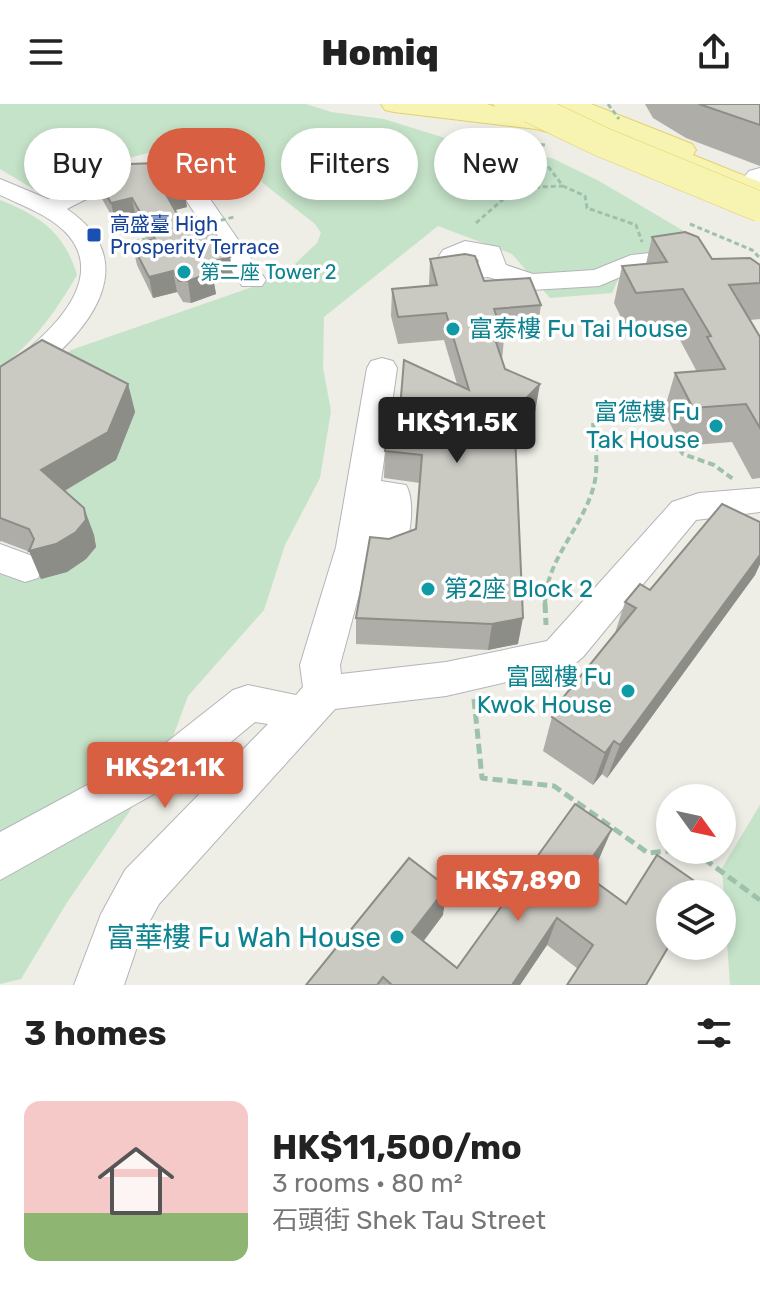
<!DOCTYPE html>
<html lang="en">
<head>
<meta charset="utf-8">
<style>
  body { margin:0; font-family:Rubik,"Noto Sans TC",sans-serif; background:#f2f2f2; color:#222; height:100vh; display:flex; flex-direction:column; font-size:30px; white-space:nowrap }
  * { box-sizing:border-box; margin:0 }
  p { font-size:26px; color:#767676 }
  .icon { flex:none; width:44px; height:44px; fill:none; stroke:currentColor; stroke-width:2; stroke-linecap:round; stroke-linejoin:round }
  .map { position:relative; height:881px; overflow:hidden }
  .panel { display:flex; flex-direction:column; background:#fff; flex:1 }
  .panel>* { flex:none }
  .banner { position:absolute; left:24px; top:24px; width:712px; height:72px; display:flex; gap:16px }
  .needle { width:52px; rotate:123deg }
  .tools { position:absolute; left:656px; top:680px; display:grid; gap:16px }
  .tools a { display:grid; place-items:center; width:80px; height:80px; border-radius:50%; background:#fff; box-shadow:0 4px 12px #0003; font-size:40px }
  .price { position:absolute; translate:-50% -68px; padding:0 18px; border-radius:8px; background:#d85f42; color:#fff; font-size:26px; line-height:52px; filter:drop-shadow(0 2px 4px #0008) }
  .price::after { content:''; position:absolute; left:50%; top:48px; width:24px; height:18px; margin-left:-12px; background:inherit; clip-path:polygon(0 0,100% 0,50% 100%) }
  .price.current { background:#222; color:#fff }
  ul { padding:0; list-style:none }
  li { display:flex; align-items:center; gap:24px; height:200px; padding:0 24px }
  li span { display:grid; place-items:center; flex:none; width:224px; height:160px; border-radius:16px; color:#555 }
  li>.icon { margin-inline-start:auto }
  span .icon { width:96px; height:96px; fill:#fffc; stroke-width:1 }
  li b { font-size:34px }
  h2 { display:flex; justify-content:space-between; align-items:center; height:96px; padding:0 24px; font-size:34px }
  .chip { padding:0 28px; border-radius:36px; background:#fff; box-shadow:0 4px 12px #0003; font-size:28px; line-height:72px }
  .chip.current { background:#d85f42; color:#fff }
  header { display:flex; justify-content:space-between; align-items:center; height:104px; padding:0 24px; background:#fff; font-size:36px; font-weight:800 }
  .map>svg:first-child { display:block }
</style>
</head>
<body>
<header><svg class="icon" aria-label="menu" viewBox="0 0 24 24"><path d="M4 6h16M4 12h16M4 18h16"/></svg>Homiq<svg class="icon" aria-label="share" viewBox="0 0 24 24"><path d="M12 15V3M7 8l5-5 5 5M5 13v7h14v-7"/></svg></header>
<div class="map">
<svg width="760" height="881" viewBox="0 0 760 881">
  <rect width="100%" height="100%" fill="#eeede6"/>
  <g fill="#c5e3c9">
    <path d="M0 0H306L331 8 384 15 461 39 524 47 554 55 599 77 689 130 692 142 628 154 612 189 550 194 512 150 438 122 324 213 323 264 331 307 320 374 285 441 264 506 188 592 164 657 66 800 21 875 0 880V468C31 480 58 473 86 455L63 388 116 356 51 264 71 246 281 173 317 139 321 129 315 120 235 57 152 48 117 57 50 95 0 65Z"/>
    <path d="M0 96C40 112 64 128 77 171 56 207 34 238 0 264Z"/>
    <path d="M760 701V881H730L722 764Z"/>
  </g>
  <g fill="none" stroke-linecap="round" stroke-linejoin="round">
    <g stroke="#b3b5b9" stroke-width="2">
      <g id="minor">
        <path d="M149 61 192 69 266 176 262 182H242L175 79C137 68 100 88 67 105 133 150 104 207 55 252 39 266 21 284 0 290V266C37 241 110 182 69 132 52 112 23 102 0 91V75L48 95 106 70Z"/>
        <path d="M760 64V78L749 77 745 72 749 67Z"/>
        <path d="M465 137 499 143 506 161 533 170 594 166 631 151 679 146 759 176 760 201 750 199 739 188 676 162 637 166 599 182 531 186 488 173 467 175 444 165 439 152 443 146ZM469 153 478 155 479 158 472 159 466 156Z"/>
        <path d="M382 254 393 257 397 264 381 377 406 381C416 398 410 438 401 455L388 459 368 457 340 561 341 570 446 558 547 537 672 398 699 389 760 384V408L696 416 583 553 571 563 446 592 335 605 159 800 139 837 124 881H74L101 810 125 766 268 620 255 618 197 666 0 776V728L167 638 233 586 248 581 296 591 303 583 300 561 336 443 367 264 371 257Z"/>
        <path d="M0 440 38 454 43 464 38 474 25 478 0 469Z"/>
      </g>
    </g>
    <g stroke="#e4d06a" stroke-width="2">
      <g id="major">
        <path d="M381 0H487L495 3 493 0H526L550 12 580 20 584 26 580 32 570 34 536 25 394 8 385 6Z"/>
        <path d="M559 0H591L692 40 696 46 693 51 760 78V98L696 70 639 53 635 47 642 40C619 32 573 20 559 0Z"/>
      </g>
    </g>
    <g stroke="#9ec1ac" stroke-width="3" stroke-dasharray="5 3" stroke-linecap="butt">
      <path d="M545 41 520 39 521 45 544 57 563 82 585 92 587 104 636 121 642 138"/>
      <path d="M476 119 516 84 563 82"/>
      <path d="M690 120 752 146 760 154"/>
    </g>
    <g stroke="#9ec1ac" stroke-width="4" stroke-dasharray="7 4" stroke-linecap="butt">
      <path d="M679 345 683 350 714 361 733 375"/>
      <path d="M545 501C545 456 583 424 594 381 599 361 595 339 593 319"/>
    </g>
    <g stroke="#9ec1ac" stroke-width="5" stroke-dasharray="10 5" stroke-linecap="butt">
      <path d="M545 499 546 521"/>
      <path d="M474 595 482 674 554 682 648 749 679 746"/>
      <path d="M692 746 760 796"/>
    </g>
    <use href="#minor" fill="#fff" fill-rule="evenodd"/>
    <use href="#major" fill="#f7f4b2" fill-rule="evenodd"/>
    <g stroke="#e4d06a" stroke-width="31" stroke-linecap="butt">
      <path id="major-bridge" d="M531 4 602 38 760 103"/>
    </g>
    <g stroke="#9ec1ac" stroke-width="3" stroke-dasharray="5 3" stroke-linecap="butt">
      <path d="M608 0 619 15"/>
      <path d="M182 126 234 113"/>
      <path d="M111 143 150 134"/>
    </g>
    <use href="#major-bridge" stroke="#f7f4b2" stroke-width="30"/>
  </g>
  <g fill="#aeada7">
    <path d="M645 0H760V62L686 34 653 14Z"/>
    <path d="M116 64 187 103 175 106 187 127 230 153 233 174 214 179 216 190 191 199 183 198 177 188 153 194 137 161 132 140 148 136 136 115 116 120 101 93 96 72 116 68Z"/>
    <path d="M652 133 712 155 760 161V215L750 216 760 233V374L752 375 732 338 681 342 664 307 675 269 696 267V266L673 223 627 226 614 199 622 162 646 160Z"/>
    <path d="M430 155 541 201 537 229 503 231 504 235 502 256 505 265 535 308 515 330 518 540 488 546 356 540V514L389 435 416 425 420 379 384 374 385 347 399 317 457 280 444 236 398 240 391 212 392 185 429 182Z"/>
    <path d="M0 263 128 280 135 308 116 356 65 387 84 404 94 431 96 443 86 455 67 468 41 475 30 448 1 437 0 438Z"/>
    <path d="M760 418V460L755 471 607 674 602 670 593 681 543 647 552 613 555 609 557 601 615 529 625 498 650 486Z"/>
    <path d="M599 755 587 772 626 800 703 783 578 865 547 841 520 881H306L443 811 423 837 457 864Z"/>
  </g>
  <g fill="#8d8d88">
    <path d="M184 83 187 103 168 108 164 87Z"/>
    <path d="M132 94 136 115 116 120 111 99Z"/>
    <path d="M230 153 233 174 214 179 216 190 191 199 188 177 207 159Z"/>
    <path d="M173 167 177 188 153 194 149 173Z"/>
    <path d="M128 280 135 308 116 356 52 394 41 366Z"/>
    <path d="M540 280 535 308 510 335 514 307Z"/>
    <path d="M84 404 94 431 96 443 86 455 67 468 41 475 29 447Z"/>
    <path d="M760 449V460L755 471 607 674 620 641Z"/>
    <path d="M523 514 518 540 488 546 492 520Z"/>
    <path d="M614 637 602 670 593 681 605 649Z"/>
    <path d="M612 725 599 755 571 797 582 768Z"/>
    <path d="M447 783 443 811 411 854 412 828Z"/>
    <path d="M557 814 547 841 520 881H512Z"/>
  </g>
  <g fill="#cac9c2" stroke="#8d8d88" stroke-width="2">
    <path d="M699 0H760V21Z"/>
    <path d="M157 59 170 61 184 83 164 87 187 127 210 121 230 153 207 159 213 168 188 177H179L173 167 149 173 132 140 155 135 132 94 111 99 96 72 118 67 116 64 129 60Z"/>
    <path d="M685 128 698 133 712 155 750 154 760 161V179L729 181 760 233V324L746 300 693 304 675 269 725 265 707 233 711 232 683 185 636 189 622 162 667 158 652 133Z"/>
    <path d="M465 150 475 152 484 177 530 174 541 201 494 205 504 235H495L505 265 540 280 514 307 523 514 492 520 356 514 370 433 389 435 416 425 422 351 385 347 389 316 399 317 404 256 469 286 446 209 398 213 392 185 437 181 430 155Z"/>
    <path d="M42 236 128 280 108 328 41 366 84 404 86 416 76 428 56 440 29 447 34 435 29 425 0 414V263Z"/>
    <path d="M722 400 760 418V451L620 641 614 637 605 649 552 613 560 603 557 601 636 504 625 498 640 480 650 486Z"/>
    <path d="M575 700 612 725 582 768 626 800 657 751 703 783 699 790H670V840L646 881H567L593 841 557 814 512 881H392L383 873 377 881H306L409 754 447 783 412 828 457 864Z"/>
  </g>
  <rect fill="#1a4fb4" stroke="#fff" stroke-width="3" x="86" y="123" width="16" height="16" rx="4"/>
  <g fill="#0f9aa8" stroke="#fff" stroke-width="3">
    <circle cx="184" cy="168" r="8"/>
    <circle cx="453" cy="225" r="8"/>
    <circle cx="716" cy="322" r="8"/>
    <circle cx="428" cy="485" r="8"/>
    <circle cx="628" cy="587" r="8"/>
    <circle cx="397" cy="833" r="8"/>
  </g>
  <g text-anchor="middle" stroke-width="7" stroke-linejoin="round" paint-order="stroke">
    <g font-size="20" fill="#164399" stroke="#fff" text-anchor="start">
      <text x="110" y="127">高盛臺 High<tspan x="110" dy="23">Prosperity Terrace</tspan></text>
    </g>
    <g font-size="20" fill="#0d838f" stroke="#fff" text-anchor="start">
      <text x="200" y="175">第二座 Tower 2</text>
    </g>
    <g font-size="24" fill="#0d838f" stroke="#fff" text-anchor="start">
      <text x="469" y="233">富泰樓 Fu Tai House</text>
      <text x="700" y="316" text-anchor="end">富德樓 Fu<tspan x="700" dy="28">Tak House</tspan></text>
      <text x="444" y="493">第2座 Block 2</text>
      <text x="612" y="581" text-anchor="end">富國樓 Fu<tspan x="612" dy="28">Kwok House</tspan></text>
    </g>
    <g font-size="28" fill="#0d838f" stroke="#fff" text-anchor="end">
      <text x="381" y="843">富華樓 Fu Wah House</text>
    </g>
  </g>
</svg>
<div class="tools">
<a><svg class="needle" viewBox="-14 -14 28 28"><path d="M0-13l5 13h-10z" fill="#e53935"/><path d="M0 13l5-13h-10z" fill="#767676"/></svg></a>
<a><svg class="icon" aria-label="layers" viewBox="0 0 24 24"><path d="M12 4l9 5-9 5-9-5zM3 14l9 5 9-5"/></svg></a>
</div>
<b class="price current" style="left:457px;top:361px">HK$11.5K</b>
<b class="price" style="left:165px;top:706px">HK$21.1K</b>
<b class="price" style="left:518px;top:819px">HK$7,890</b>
<div class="banner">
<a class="chip">Buy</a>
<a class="chip current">Rent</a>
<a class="chip">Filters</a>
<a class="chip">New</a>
</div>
</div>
<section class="panel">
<h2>3 homes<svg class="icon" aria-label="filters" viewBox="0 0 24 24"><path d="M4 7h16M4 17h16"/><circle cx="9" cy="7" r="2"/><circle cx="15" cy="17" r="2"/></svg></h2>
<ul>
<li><span style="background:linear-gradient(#f6c9c9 70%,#8fb573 0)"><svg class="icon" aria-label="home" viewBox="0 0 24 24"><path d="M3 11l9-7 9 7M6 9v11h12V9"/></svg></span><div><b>HK$11,500/mo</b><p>3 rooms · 80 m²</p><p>石頭街 Shek Tau Street</p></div></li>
</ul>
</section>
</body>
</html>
